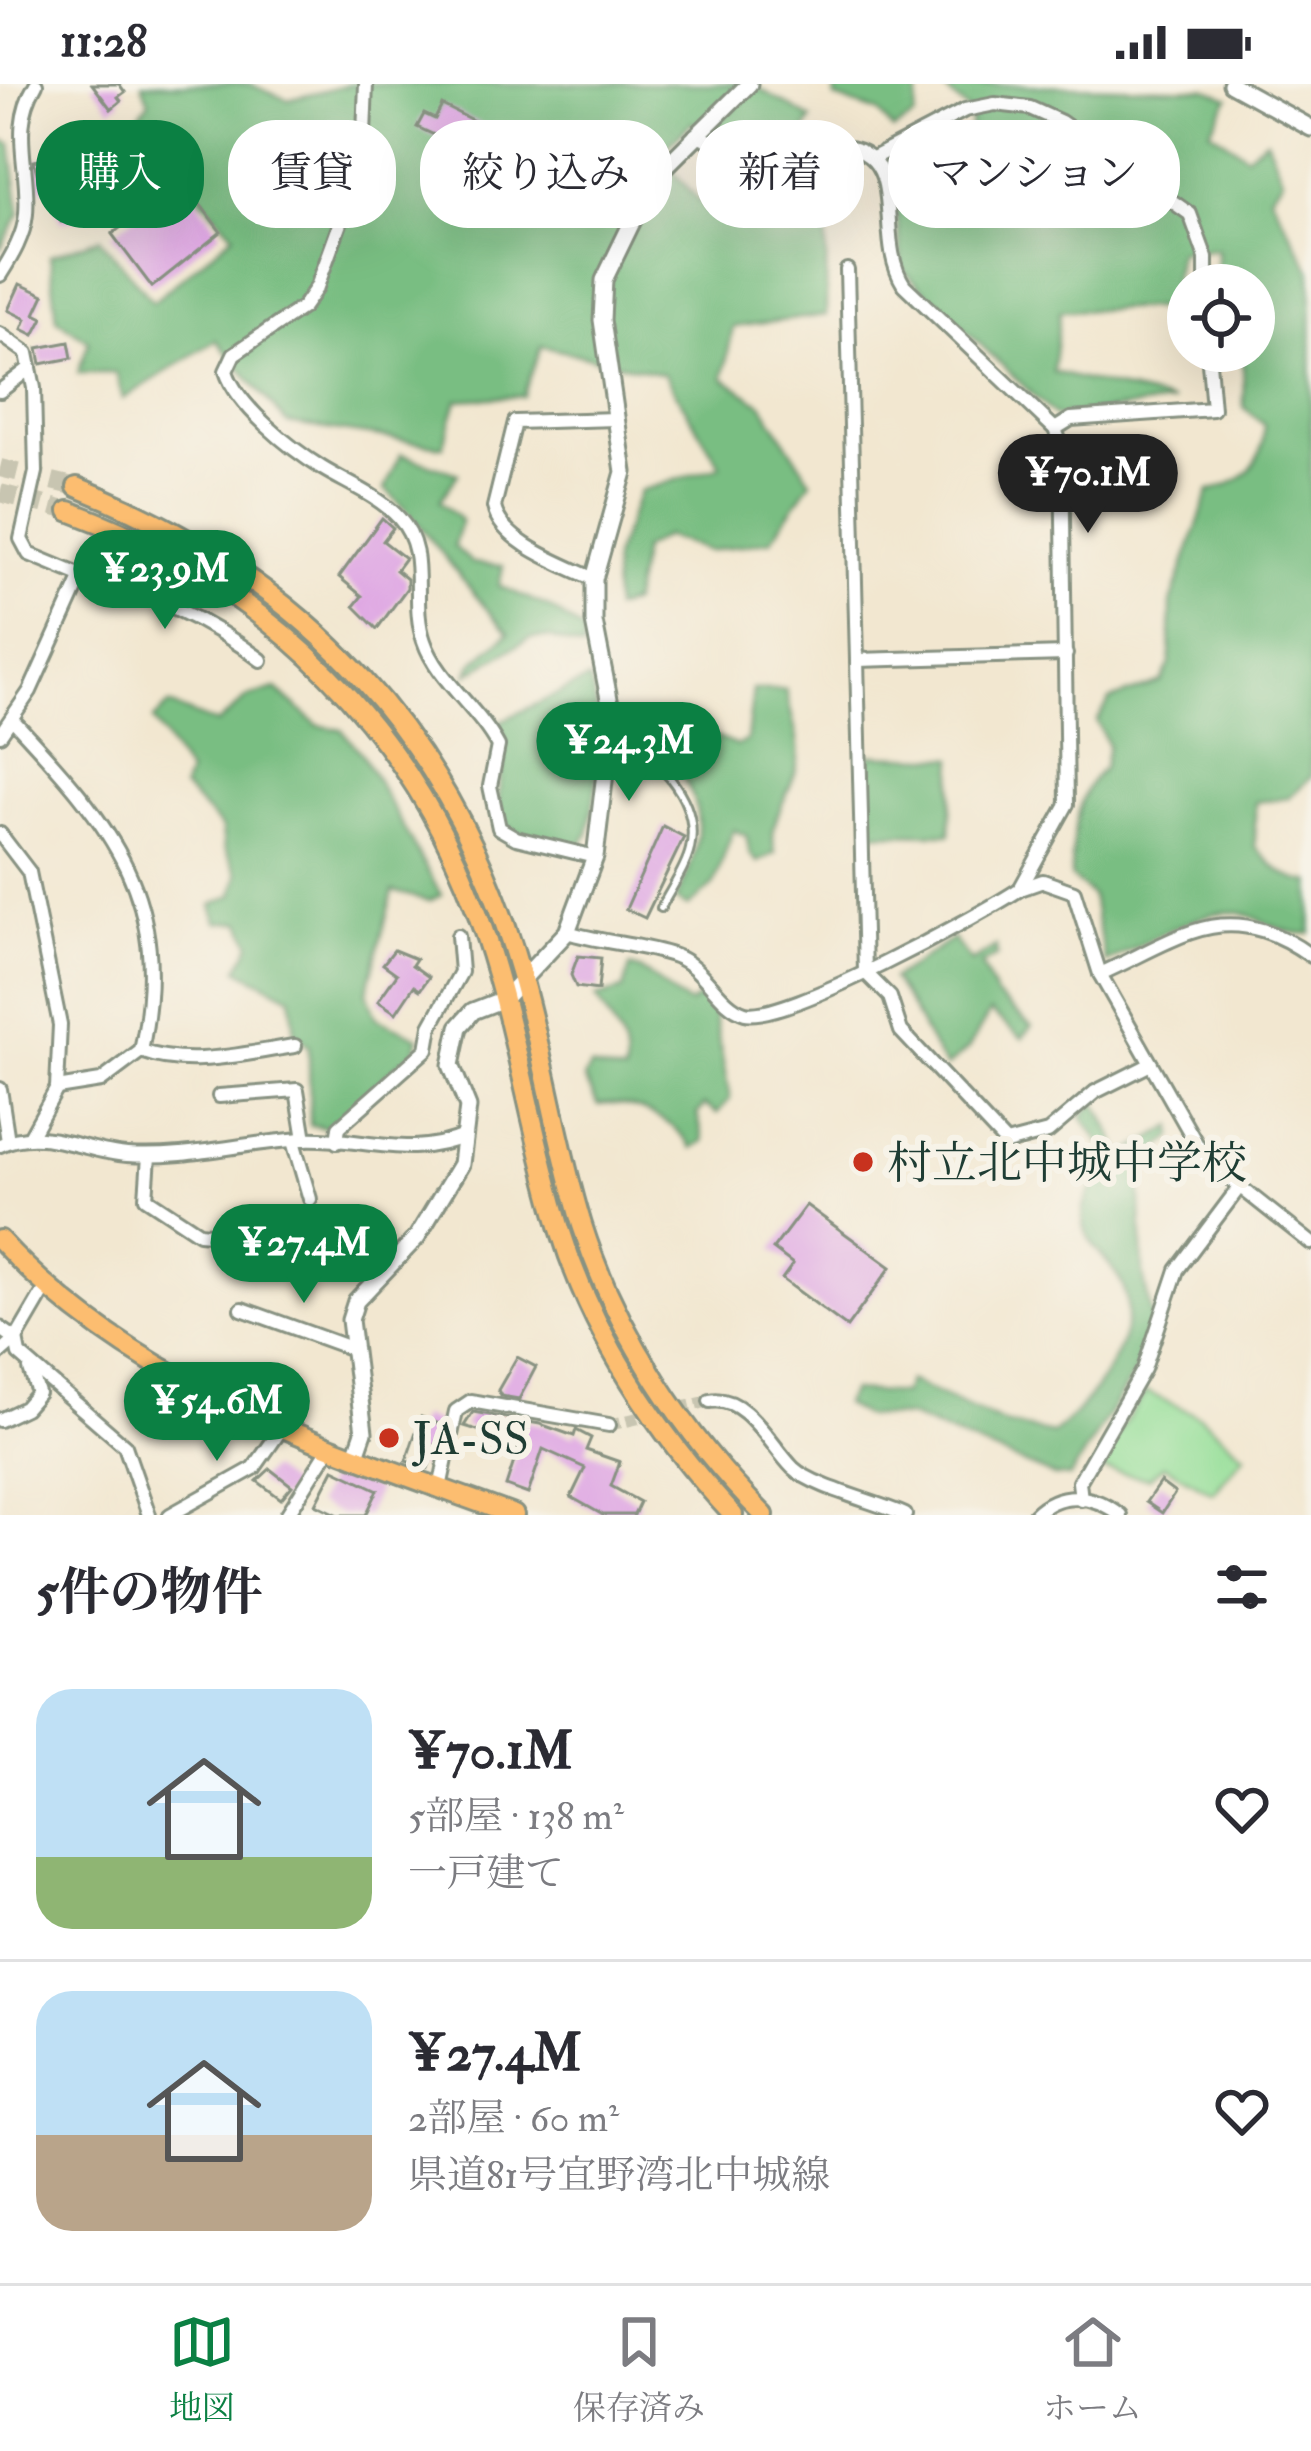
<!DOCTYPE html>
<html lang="ja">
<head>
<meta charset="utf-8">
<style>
  body { margin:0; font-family:"IM FELL Double Pica","Noto Serif JP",serif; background:#f7f7f7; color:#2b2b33; height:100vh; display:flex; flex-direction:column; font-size:45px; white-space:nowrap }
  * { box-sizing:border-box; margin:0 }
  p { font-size:39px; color:#7c7c81 }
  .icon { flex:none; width:66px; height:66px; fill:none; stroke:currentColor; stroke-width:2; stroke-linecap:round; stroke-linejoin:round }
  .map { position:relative; height:1431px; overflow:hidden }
  .sheet { display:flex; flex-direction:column; background:#fff; flex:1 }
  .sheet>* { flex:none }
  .guide { position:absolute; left:36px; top:36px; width:1239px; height:108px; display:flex; gap:24px }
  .buttons { position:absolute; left:1167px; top:180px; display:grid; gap:24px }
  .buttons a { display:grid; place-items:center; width:108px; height:108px; border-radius:50%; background:#fff; box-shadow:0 12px 48px #0002; font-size:60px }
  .price { position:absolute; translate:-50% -102px; padding:0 27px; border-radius:42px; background:#0b8043; color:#fff; font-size:39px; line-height:78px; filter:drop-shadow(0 3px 6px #0008) }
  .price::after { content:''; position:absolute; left:50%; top:72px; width:36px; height:27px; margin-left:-18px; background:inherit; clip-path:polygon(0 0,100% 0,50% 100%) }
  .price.active { background:#222; color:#fff }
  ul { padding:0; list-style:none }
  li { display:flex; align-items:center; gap:36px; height:300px; padding:0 36px }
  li+li { border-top:3px solid #e1e1e2 }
  li span { display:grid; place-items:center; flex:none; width:336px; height:240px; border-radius:36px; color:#555 }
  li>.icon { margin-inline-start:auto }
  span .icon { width:144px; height:144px; fill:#fffc; stroke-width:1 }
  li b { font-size:51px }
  h2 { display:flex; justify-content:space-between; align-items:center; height:144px; padding:0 36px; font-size:51px }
  .tag { padding:0 42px; border-radius:48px; background:#fff; box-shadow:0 12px 48px #0002; font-size:42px; line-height:108px }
  .tag.active { background:#0b8043; color:#fff }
  .status { display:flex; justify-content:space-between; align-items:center; height:84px; padding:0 60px; background:#fff; direction:ltr }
  .status svg { height:33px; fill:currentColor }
  .tab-bar { display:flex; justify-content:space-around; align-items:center; height:168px; border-top:3px solid #e1e1e2; background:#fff; font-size:33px; color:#7c7c81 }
  .tab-bar a { display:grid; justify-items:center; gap:6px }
  .tab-bar .active { color:#0b8043 }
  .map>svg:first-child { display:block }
</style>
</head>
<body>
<div class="status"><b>11:28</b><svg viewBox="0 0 49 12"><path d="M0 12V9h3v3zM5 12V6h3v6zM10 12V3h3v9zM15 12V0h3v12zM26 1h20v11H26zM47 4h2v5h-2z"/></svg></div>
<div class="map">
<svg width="1311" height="1431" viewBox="0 0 1311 1431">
  <rect width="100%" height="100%" fill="#f7f3e8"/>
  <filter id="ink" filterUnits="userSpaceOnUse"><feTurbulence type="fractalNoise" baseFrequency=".00833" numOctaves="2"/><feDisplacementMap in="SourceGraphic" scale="24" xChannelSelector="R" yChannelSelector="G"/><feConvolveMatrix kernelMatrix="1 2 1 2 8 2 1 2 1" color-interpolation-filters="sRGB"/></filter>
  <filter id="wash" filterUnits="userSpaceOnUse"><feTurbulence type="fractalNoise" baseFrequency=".004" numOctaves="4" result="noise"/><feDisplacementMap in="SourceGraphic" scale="48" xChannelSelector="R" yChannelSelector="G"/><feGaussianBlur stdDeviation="2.7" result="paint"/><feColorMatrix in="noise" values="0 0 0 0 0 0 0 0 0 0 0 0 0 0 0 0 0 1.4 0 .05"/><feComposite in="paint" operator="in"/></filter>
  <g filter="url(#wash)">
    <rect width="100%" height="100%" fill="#f2e7d0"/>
    <path fill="#97df9a" stroke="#5b8e67" stroke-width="3" d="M1146 1308 1201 1333 1245 1371 1213 1409 1164 1381 1149 1394 1094 1384Z"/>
    <g fill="#79be82" stroke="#4c7e5b" stroke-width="3">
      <path d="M142 0H249L288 16 353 0H752L811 35 804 50 755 54 691 39 659 71 707 126 762 135 790 88 827 94 826 231 733 243 723 294 762 320 811 397 771 456 709 467 665 452 642 465 632 519 614 525 613 476 640 407 721 382 664 290 541 262 523 312 457 316 443 362 287 339 216 256 123 315 116 289H78L89 257 57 235 50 172 100 154 153 218 234 150 195 108 142 101 122 53 149 18Z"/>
      <path d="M836 0H919L915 33 893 46 878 28 835 14Z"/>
      <path d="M939 0 1207 5 1229 14 1210 46 1246 71 1266 55 1283 95 1270 111 1311 187V693L1288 714 1255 718V763C1269 778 1289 800 1311 797V849C1285 853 1264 834 1239 829 1205 821 1138 863 1106 879L1091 811 1071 793C1072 758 1075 707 1103 685L1108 662 1097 637 1110 616 1161 598 1170 580 1171 519 1209 407C1245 398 1264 380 1264 341L1244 323 1243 276 1218 277V267H1254V201H1217V165L1178 167 1172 204 1188 210 1186 223 1060 227 1053 288 1173 318 1056 333 902 185 891 72 915 60 920 77 938 84C959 69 973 57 971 30Z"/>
      <path d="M0 55 11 60 20 129 0 166Z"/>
      <path d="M401 370 458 390 440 417 461 436 454 462 472 479 503 482 499 502 549 523 584 548 583 565 550 554H530L468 590 471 581 509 549C463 503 433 450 385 405Z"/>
      <path d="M589 595C608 649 597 696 588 751L580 761 518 750 502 739C491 703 512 675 499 638Z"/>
      <path d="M276 605 317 641 342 646 362 670 441 811 429 817 393 807 367 908 376 934 419 953 416 965 328 1044 310 1041 309 962 295 950 291 913 238 885 251 860 242 838H217L212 821 233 811 238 790 224 763 222 744 183 704 188 690 153 636 169 621 217 640 247 614Z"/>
      <path d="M753 606H786C789 626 800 654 798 674 795 707 765 735 775 769L758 778 750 770 746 751 733 746 714 800 688 823 676 816C715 735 701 708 644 643L693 644 737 662 747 656Z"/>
      <path d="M869 671 954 674 950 750 869 749Z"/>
      <path d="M953 855 971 878 996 863 997 872 981 881 996 912 1032 943 1022 954 990 928 968 965 946 983C924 955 915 922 892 895Z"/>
      <path d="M630 883C658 890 664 910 690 920L702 911 714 930 730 1015 717 1029 704 1021 697 1030 704 1057 692 1064C675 1036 631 1015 598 1021L584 994 590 983 624 990C632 961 610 938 596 914L623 906Z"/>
      <path d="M1096 1018 1123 1071 1173 1042V1053L1140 1078 1143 1190 1152 1236 1137 1285 1070 1393 1054 1392 909 1333 864 1332 843 1320 851 1307 903 1310 908 1297 1008 1341 1053 1350C1089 1321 1141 1255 1124 1205 1116 1179 1083 1162 1083 1133 1083 1113 1101 1092 1111 1075L1082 1032Z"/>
    </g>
    <g id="blocks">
      <g fill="#dea4e3">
        <path d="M92 0H119L125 8 118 13 121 17 111 25Z"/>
        <path d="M442 21 490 45 478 71 417 43 424 30 435 35Z"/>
        <path d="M106 46 129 114 108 122 104 114 82 122 85 133 61 138 51 103 41 105 34 77 65 69 75 107 99 102 85 54Z"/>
        <path d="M194 112 221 148 152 203 112 150 146 124 149 129 169 115 176 124Z"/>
        <path d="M20 200 44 211 35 230 43 234 34 251 22 245 26 235 8 226Z"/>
        <path d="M69 258 72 274 41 280 38 264Z"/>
        <path d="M382 434 393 444 383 457 405 474 396 486 407 495V504L377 545 354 522 362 512 339 493Z"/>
        <path d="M663 742 684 753 645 834 626 825Z"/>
        <path d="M394 866 416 875 412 881 429 893 420 906 414 902 396 929 378 917 397 890 383 880Z"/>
        <path d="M578 872 601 874 598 906 576 903 571 891Z"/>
        <path d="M806 1121 891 1183 847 1243 782 1195 793 1180 773 1165Z"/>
        <path d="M517 1273 536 1283 519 1315 501 1312 498 1306Z"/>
        <path d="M473 1328 540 1340 574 1352 576 1346 591 1354 586 1366 620 1378 611 1402 640 1418 634 1431H603L571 1413 585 1384 543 1365 528 1410 506 1402 520 1359 464 1342Z"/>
        <path d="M421 1333 442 1341 428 1384 406 1377Z"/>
        <path d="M270 1385 292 1402 281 1415 257 1397Z"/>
        <path d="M334 1385 378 1406 366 1431H339L316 1420Z"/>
        <path d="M1160 1398 1175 1409 1162 1429 1146 1418Z"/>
      </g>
    </g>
  </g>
  <g filter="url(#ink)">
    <use href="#blocks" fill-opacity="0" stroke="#889282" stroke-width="3"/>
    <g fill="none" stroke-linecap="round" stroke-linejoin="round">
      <path stroke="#c8c5b1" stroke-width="12" stroke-dasharray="12 6" stroke-linecap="butt" d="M609 1341 710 1317"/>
      <g stroke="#c8c5b1" stroke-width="18" stroke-dasharray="18 9" stroke-linecap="butt">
        <path d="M0 384 77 403"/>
        <path d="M0 409 69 427"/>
      </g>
      <g stroke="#889282" stroke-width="12">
        <path id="service" d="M615 645C652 672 702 712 690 765 686 784 670 806 661 824"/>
      </g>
      <g stroke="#889282" stroke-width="18">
        <g id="minor">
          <path d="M366 0 363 76 317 203 303 223 234 270 226 287C237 322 291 365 322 384 348 400 378 411 399 434 431 469 409 515 424 557 437 596 478 624 498 662L490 702 499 744 516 754 595 773"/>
          <path d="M695 51C710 55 723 65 738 68 786 79 871 32 885 101 892 135 885 171 904 201L1055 345 1062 364 1067 720 1020 805"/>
          <path d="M875 73 965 26 995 20 1030 24 1061 38 1190 130 1206 174V201"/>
          <path d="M847 186 865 888 890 913 901 947 1006 1059 1048 1048 1095 1008 1151 980"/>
          <path d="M0 191C12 172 24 152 26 130 30 82 9 45 36 0"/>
          <path d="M0 250 27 269 34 304 36 388 21 455 29 470 82 492 30 607 0 651"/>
          <path d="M0 307 30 284"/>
          <path d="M1055 345 1071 335 1213 325 1208 267"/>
          <path d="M82 492C146 507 209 536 261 576"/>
          <path d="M594 495C565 481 501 459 494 423L515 338 616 335"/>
          <path d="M857 576 1066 570"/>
          <path d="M13 636C112 742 174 814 141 967L101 997 57 1004"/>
          <path d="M0 750 29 788 60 941 57 1004 31 1051"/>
          <path d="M567 848C602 859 641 860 675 872 704 882 719 922 745 929 783 939 981 831 1020 805L1043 797 1074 808 1100 890 1205 1075 1311 1159"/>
          <path d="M1100 890C1183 853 1226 811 1311 872"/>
          <path d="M141 967C190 985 244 969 295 962"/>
          <path d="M0 1005 8 1057"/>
          <path d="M219 1012 297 1006 305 1055"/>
          <path d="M293 1057 310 1115"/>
          <path d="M337 1058 339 1043 427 965 431 942 461 888 458 852"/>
          <path d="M0 1061C42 1041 84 1068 127 1071 187 1075 241 1059 302 1055 359 1052 411 1077 466 1051"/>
          <path d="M149 1072 146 1114 199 1149 220 1151"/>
          <path d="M47 1202 16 1255 19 1270 125 1362 149 1431"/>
          <path d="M242 1225 350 1264"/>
          <path d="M0 1244 16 1255 0 1269"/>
          <path d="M710 1317C746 1310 770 1361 793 1384 813 1403 877 1418 905 1431"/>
          <path d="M0 1336 25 1324 38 1309 30 1285"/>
          <path d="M440 1404 456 1327 471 1317 609 1341"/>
          <path d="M1081 1415 1079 1398 1144 1285 1177 1186 1238 1105"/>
          <path d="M170 1431 254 1384 282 1344"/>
          <path d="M287 1431 330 1363"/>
          <path d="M1034 1431C1059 1406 1092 1409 1120 1431"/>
        </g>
      </g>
      <g stroke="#889282" stroke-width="21">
        <g id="tertiary">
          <path d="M1231 0 1311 44"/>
          <path d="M355 1374 364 1348 350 1236 356 1217 417 1153 461 1080 468 1023 451 981 459 943 473 927 504 915 567 848 595 773 612 630 594 538V495L624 388 602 236 604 196 653 95 749 0"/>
        </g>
      </g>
      <g stroke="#889282" stroke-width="24">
        <g id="primary">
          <path d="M77 403C308 495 455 655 522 894 545 976 557 1060 582 1141 616 1249 685 1352 764 1431"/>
          <path d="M69 427C270 501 419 649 486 854 517 949 531 1049 560 1145 592 1252 658 1350 733 1431"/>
          <path d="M0 1156C137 1306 329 1363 514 1431"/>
        </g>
      </g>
      <use href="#service" stroke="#fff" stroke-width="6"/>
      <use href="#minor" stroke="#fff" stroke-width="12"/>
      <use href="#tertiary" stroke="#fff" stroke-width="15"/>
      <use href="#primary" stroke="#fcbd6f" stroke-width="18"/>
    </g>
  </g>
  <g fill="#c8321e" stroke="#f7f3e8" stroke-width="4.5">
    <circle cx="863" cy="1078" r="12"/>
    <circle cx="389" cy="1354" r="12"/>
  </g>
  <g text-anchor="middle" stroke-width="12" stroke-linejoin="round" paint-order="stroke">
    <g font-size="45" fill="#1f3d34" stroke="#f7f3e8" text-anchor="start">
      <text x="887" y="1094">村立北中城中学校</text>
      <text x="413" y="1370">JA-SS</text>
    </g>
  </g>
</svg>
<div class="buttons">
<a><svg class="icon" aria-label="locate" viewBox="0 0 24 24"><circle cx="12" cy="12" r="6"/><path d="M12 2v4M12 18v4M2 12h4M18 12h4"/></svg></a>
</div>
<b class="price active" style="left:1088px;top:452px">¥70.1M</b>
<b class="price" style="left:165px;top:548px">¥23.9M</b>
<b class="price" style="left:629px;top:720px">¥24.3M</b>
<b class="price" style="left:304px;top:1222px">¥27.4M</b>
<b class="price" style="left:217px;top:1380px">¥54.6M</b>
<div class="guide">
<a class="tag active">購入</a>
<a class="tag">賃貸</a>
<a class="tag">絞り込み</a>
<a class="tag">新着</a>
<a class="tag">マンション</a>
</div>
</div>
<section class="sheet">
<h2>5件の物件<svg class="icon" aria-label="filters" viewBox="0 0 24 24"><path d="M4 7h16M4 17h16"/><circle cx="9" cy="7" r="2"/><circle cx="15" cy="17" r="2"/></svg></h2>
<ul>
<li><span style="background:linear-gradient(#bfe0f5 70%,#8fb573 0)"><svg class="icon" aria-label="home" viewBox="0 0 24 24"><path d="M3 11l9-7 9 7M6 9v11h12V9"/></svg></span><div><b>¥70.1M</b><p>5部屋 · 138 m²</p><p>一戸建て</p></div><svg class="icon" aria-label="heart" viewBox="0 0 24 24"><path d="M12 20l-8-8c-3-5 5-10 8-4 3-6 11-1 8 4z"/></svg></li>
<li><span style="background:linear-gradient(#bfe0f5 60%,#b9a48a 0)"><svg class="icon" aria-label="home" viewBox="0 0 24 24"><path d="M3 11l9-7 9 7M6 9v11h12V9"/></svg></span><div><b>¥27.4M</b><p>2部屋 · 60 m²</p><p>県道81号宜野湾北中城線</p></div><svg class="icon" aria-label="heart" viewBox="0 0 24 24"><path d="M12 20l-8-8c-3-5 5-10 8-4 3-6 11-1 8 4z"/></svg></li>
</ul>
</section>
<nav class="tab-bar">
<a class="active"><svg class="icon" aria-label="map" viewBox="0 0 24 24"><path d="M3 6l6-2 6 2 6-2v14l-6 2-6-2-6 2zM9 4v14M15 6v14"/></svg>地図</a>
<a><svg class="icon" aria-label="saved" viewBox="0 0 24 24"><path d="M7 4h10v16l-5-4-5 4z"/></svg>保存済み</a>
<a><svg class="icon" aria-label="home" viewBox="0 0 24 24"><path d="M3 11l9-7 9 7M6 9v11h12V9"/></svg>ホーム</a>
</nav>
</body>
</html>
